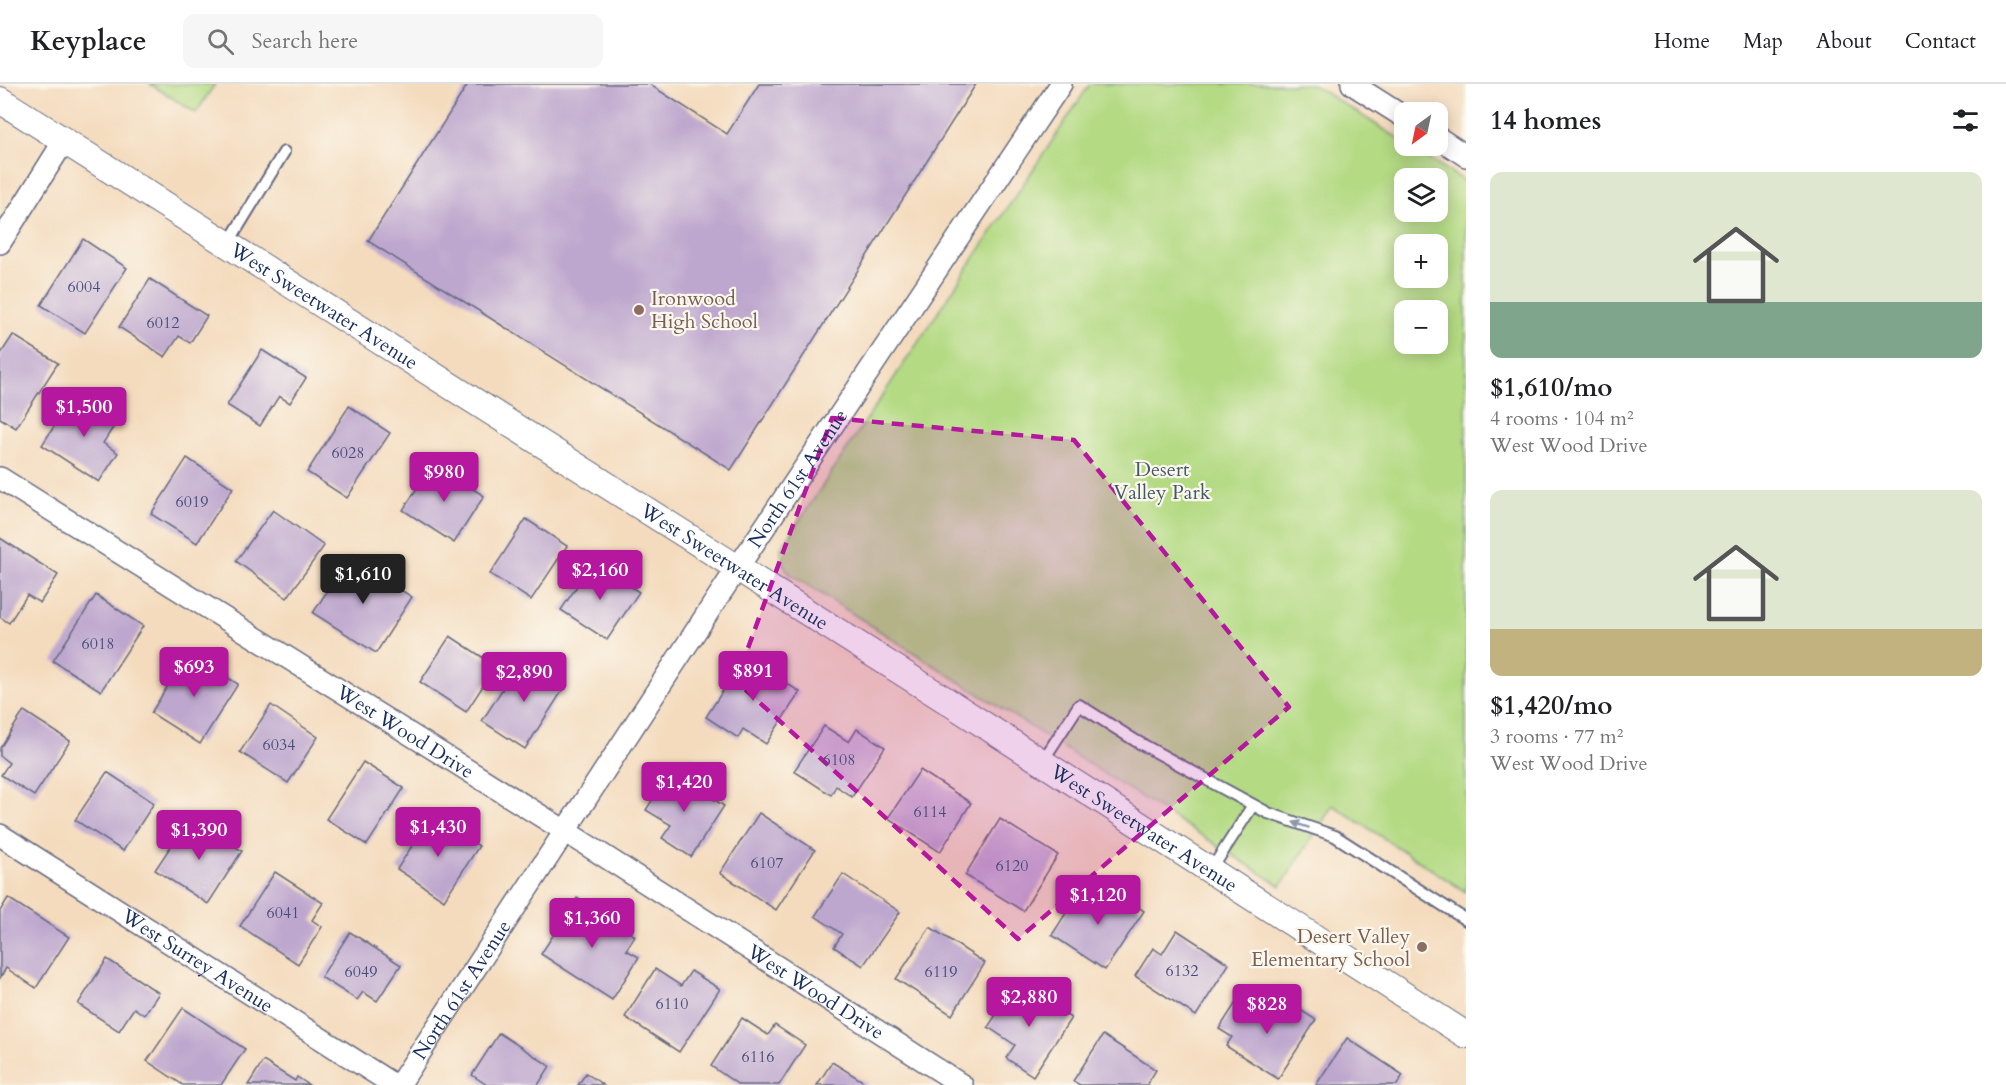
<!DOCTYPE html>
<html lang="en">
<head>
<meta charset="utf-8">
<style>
  body { margin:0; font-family:Cardo,serif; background:#f6f6f6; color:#202124; height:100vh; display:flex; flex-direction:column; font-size:22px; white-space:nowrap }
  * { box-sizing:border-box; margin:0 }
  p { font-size:20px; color:#757577 }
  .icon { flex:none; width:33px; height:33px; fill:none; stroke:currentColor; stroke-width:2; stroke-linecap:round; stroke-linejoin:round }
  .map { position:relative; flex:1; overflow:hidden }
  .side { display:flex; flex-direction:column; background:#fff; width:540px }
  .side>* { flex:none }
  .needle { width:39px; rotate:213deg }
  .controls { position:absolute; left:1394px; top:18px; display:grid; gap:12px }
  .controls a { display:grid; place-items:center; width:54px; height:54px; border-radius:12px; background:#fff; box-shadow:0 3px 15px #0003; font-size:30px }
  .price { position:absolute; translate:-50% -51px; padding:0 14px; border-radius:6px; background:#b5179e; color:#fff; font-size:20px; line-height:39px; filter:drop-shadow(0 2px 3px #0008) }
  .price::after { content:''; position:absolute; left:50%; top:36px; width:18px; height:14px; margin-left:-9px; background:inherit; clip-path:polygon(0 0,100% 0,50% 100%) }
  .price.selected { background:#222; color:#fff }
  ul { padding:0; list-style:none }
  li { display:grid; align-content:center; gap:12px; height:318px; padding:0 24px }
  li span { display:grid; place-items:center; height:186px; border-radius:12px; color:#555 }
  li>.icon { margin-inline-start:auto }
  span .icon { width:108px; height:108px; fill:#fffc; stroke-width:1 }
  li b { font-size:26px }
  h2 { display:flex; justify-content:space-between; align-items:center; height:72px; padding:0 24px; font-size:26px }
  header { display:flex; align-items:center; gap:36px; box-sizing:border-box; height:84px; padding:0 30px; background:#fff; border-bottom:2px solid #e0e0e0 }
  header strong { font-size:28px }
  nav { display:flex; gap:33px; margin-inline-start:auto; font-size:21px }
  .search { width:420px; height:54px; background:#f6f6f6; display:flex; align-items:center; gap:15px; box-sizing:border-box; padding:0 21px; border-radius:12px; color:#757577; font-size:22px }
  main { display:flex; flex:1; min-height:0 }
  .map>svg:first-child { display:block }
</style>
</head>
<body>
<header>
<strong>Keyplace</strong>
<div class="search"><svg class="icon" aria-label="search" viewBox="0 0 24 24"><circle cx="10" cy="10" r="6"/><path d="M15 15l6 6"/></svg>Search here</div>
<nav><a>Home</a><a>Map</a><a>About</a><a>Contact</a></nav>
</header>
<main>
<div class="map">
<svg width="1466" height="1001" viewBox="0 0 1466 1001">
  <rect width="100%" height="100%" fill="#fbf7ec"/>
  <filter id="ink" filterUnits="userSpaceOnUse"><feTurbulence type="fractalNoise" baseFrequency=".0167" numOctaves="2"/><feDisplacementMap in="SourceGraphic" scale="12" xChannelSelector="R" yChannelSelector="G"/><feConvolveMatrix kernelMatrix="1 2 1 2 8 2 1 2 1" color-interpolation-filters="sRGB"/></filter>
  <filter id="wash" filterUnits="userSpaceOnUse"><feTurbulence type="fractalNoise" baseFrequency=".008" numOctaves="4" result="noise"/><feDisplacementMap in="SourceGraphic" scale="24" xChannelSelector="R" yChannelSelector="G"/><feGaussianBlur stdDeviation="1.35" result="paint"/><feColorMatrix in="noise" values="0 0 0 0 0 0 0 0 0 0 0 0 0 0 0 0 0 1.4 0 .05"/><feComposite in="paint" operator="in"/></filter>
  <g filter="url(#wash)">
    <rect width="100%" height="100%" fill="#f4dbbe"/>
    <g fill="#b4da83" stroke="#688470" stroke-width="1.5" fill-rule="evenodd">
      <path d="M150 0H215L196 29Z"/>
      <path d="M1090 0H1312L1404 58V62H1409L1466 98V808L1333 721 1281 802 790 490 782 478 781 464ZM1404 94H1437V128H1404ZM1404 160H1437V194H1404ZM1404 226H1437V260H1404Z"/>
    </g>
    <g id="blocks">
      <g fill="#bea7ce">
        <path d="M468 0H649L727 50 759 0H976L731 386 368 157Z"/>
        <path d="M83 155 127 184 85 249 41 221Z"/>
        <path d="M150 195 207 232 190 259 179 252 165 273 119 243Z"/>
        <path d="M13 251 58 279 16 344 0 334V271Z"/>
        <path d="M262 266 306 294 290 319 279 312 260 342 227 321Z"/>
        <path d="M76 309 118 336 103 359 118 369 99 398 42 361Z"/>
        <path d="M349 322 390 349 347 414 307 388Z"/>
        <path d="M187 374 233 404 197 459 151 430Z"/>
        <path d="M433 379 484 412 454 459 403 426Z"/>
        <path d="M273 426 324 462 287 514 236 477Z"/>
        <path d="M526 435 567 462 531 516 490 490Z"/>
        <path d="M0 454 58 491 40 519 27 511 9 539 0 533Z"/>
        <path d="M349 473 412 513 376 569 313 529Z"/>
        <path d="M593 478 639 508 607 556 561 526Z"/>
        <path d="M96 511 143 542 101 607 53 577Z"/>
        <path d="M450 552 496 582 466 628 420 598Z"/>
        <path d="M188 569 238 600 200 660 151 629Z"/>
        <path d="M745 572 800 608 766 660 743 645 738 654 706 633Z"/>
        <path d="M523 573 566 601 525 665 482 637Z"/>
        <path d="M271 621 318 653 288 699 240 668Z"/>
        <path d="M24 627 70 657 34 712 1 691 9 679 0 672V664Z"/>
        <path d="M824 642 849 658 857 645 885 663 852 713 836 702 831 711 794 687Z"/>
        <path d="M363 678 404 704 367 761 326 735Z"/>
        <path d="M920 686 971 719 940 768 888 734Z"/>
        <path d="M671 687 724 722 691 773 662 754 671 741 646 726Z"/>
        <path d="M107 688 154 719 123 767 75 736Z"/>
        <path d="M759 729 815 766 776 826 720 789Z"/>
        <path d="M432 731 479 762 444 816 397 785Z"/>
        <path d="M190 733 242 767 208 820 155 786Z"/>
        <path d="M1000 735 1058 771 1023 827 965 791Z"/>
        <path d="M275 788 323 819 312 836 322 843 298 880 240 842Z"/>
        <path d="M843 790 900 828 863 882 834 863 842 850 815 832Z"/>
        <path d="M1082 804 1105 819 1114 807 1144 827 1105 886 1052 851Z"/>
        <path d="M8 814 69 853 36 904 6 884 0 894V827Z"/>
        <path d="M577 814 635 852 626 866 639 873 612 916 541 870Z"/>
        <path d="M930 843 985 879 952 931 896 895Z"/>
        <path d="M1177 846 1229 880 1196 932 1135 892 1153 864 1162 870Z"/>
        <path d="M350 848 401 881 377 917 363 908 357 916 321 893Z"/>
        <path d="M107 875 159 909 144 931 134 924 119 947 78 920Z"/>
        <path d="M655 885 681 902 691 887 720 905 679 968 625 933Z"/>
        <path d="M1017 899 1071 934 1033 992 1006 974 1015 961 988 943Z"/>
        <path d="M1255 916 1279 931 1288 918 1316 936 1278 995 1226 962 1232 953 1219 945 1237 917 1249 925Z"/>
        <path d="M183 924 245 965 221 1001H183L147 977Z"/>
        <path d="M742 934 768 951 775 941 805 961 779 1001H739L711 982Z"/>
        <path d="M499 949 550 982 538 1001H487L472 991Z"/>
        <path d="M1103 951 1156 986 1147 1001H1080L1073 997Z"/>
        <path d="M1347 954 1403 991 1397 1001H1316Z"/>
        <path d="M263 977 295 997 297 993 309 1001H248Z"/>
        <path d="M832 978 869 1001H817Z"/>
        <path d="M586 989 603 1001H578Z"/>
      </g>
    </g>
  </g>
  <g filter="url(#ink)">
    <use href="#blocks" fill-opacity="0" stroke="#676b80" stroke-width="1.5"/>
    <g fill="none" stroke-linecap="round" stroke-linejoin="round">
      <g stroke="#676b80" stroke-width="14">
        <g id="service">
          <path d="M227 161 284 68"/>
          <path d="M1042 678 1079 621 1136 657 1268 729 1335 752 1466 836"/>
          <path d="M1211 786 1253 721"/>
        </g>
      </g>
      <g stroke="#676b80" stroke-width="24">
        <g id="minor">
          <path d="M1352 0 1404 33"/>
          <path d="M1437 53 1466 72"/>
          <path d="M0 159 64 57"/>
          <path id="s1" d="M0 394 565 747 962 1001"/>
          <path id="s2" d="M0 751 394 1001"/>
          <path id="s3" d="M399 1001 720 510 1061 0"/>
        </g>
      </g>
      <g stroke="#676b80" stroke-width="28">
        <g id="tertiary">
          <path id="s4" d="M0 16 944 615 1466 951"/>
        </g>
      </g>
      <use href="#service" stroke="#fff" stroke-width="10"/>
      <use href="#minor" stroke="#fff" stroke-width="21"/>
      <use href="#tertiary" stroke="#fff" stroke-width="26"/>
    </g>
    <defs><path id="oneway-solid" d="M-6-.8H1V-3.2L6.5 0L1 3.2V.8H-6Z" transform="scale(1.5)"/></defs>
    <use fill="#8d97ae" href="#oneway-solid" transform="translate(1301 741) rotate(-161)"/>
  </g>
  <path fill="#b5179e" fill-opacity="0.2" stroke="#b5179e" stroke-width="4.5" stroke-dasharray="12 8" stroke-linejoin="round" d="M832 334 1074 356 1289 623 1018 855 736 597Z"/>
  <g fill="#8d6e63" stroke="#fbf7ec" stroke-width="2">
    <circle cx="639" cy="226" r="6"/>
    <circle cx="1422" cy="863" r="6"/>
  </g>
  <g text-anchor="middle" stroke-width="4.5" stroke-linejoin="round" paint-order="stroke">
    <g font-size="16" fill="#444d7a">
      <text x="84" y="208">6004</text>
      <text x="163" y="244">6012</text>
      <text x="348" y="374">6028</text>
      <text x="192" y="423">6019</text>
      <text x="98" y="565">6018</text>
      <text x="279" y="666">6034</text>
      <text x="839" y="681">6108</text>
      <text x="930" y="733">6114</text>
      <text x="767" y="784">6107</text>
      <text x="1012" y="787">6120</text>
      <text x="283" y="834">6041</text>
      <text x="1182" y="892">6132</text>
      <text x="361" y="893">6049</text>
      <text x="941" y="893">6119</text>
      <text x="672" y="925">6110</text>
      <text x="758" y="978">6116</text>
    </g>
    <g font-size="20" fill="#785e54" stroke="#fbf7ec" text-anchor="start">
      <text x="651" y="221">Ironwood<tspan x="651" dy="23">High School</tspan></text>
      <text x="1410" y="859" text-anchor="end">Desert Valley<tspan x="1410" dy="23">Elementary School</tspan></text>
    </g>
    <g font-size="20" fill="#1b2f5e" stroke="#fbf7ec">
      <text dy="7" stroke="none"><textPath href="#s4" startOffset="384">West Sweetwater Avenue</textPath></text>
      <text dy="7" stroke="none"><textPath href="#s3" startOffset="726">North 61st Avenue</textPath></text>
      <text dy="7" stroke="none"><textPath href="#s4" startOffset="870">West Sweetwater Avenue</textPath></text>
      <text dy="7" stroke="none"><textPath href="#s1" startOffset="478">West Wood Drive</textPath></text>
      <text dy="7" stroke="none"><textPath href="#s4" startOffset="1356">West Sweetwater Avenue</textPath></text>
      <text dy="7" stroke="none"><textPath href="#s2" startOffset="234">West Surrey Avenue</textPath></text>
      <text dy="7" stroke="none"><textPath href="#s3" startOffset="114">North 61st Avenue</textPath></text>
      <text dy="7" stroke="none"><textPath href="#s1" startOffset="964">West Wood Drive</textPath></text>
    </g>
    <g font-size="20" fill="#415a67" stroke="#fbf7ec">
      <text x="1162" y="392">Desert<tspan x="1162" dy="23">Valley Park</tspan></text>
    </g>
  </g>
</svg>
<div class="controls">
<a><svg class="needle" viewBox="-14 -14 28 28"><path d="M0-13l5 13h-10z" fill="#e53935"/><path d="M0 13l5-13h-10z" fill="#757577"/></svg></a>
<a><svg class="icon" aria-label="layers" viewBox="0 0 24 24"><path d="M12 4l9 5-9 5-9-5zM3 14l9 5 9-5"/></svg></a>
<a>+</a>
<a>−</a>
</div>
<b class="price" style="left:84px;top:354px">$1,500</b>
<b class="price" style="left:444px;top:419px">$980</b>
<b class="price" style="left:600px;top:517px">$2,160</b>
<b class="price selected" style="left:363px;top:521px">$1,610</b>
<b class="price" style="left:194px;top:614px">$693</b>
<b class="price" style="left:753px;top:618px">$891</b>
<b class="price" style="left:524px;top:619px">$2,890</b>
<b class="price" style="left:684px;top:729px">$1,420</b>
<b class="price" style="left:438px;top:774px">$1,430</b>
<b class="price" style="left:199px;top:777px">$1,390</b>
<b class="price" style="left:1098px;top:842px">$1,120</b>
<b class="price" style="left:592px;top:865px">$1,360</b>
<b class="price" style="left:1029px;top:944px">$2,880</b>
<b class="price" style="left:1267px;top:951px">$828</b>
</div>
<section class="side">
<h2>14 homes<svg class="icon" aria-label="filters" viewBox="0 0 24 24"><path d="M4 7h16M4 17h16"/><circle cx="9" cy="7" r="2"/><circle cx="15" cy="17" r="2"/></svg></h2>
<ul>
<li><span style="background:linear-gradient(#dfe7d0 70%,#7fa58c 0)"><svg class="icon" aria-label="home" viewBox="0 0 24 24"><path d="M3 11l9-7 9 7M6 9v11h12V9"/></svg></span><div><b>$1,610/mo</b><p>4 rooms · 104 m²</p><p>West Wood Drive</p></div></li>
<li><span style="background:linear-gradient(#dfe7d0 75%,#c2b280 0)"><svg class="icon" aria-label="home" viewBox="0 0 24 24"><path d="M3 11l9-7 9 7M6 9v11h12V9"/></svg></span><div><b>$1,420/mo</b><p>3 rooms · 77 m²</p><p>West Wood Drive</p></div></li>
</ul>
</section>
</main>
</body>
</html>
